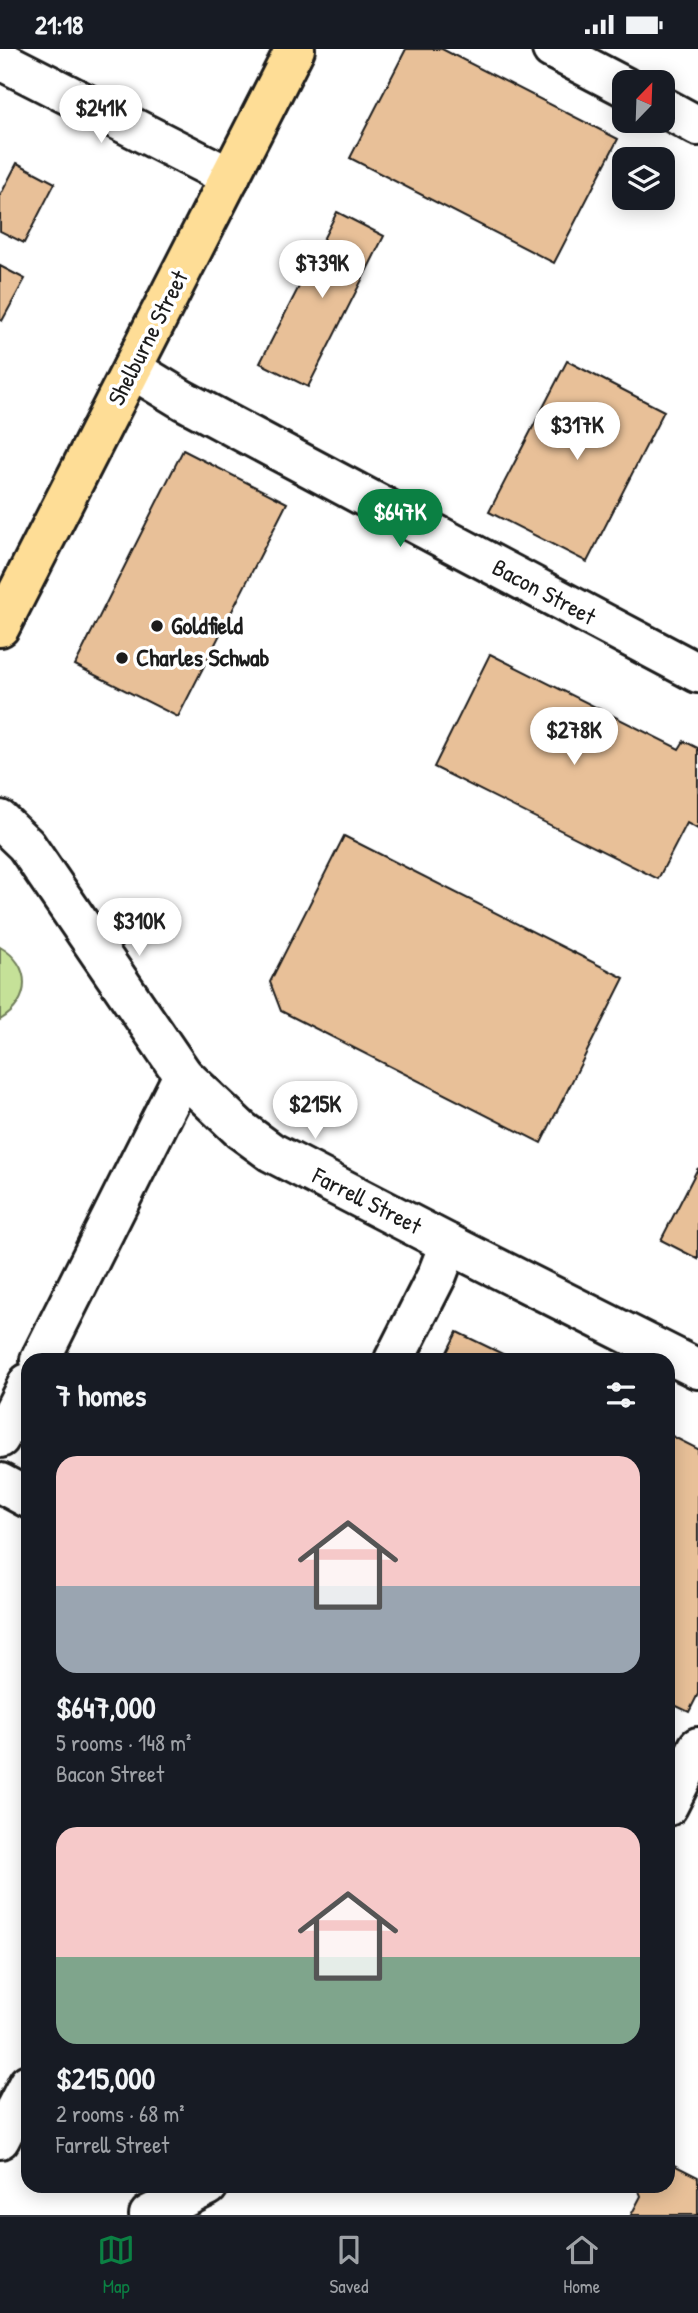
<!DOCTYPE html>
<html lang="en">
<head>
<meta charset="utf-8">
<style>
  body { margin:0; font-family:"Patrick Hand",sans-serif; background:#20242c; color:#f1f3f6; height:100vh; display:flex; flex-direction:column; font-size:26px; white-space:nowrap }
  * { box-sizing:border-box; margin:0 }
  p { font-size:23px; color:#9ea1a6 }
  .icon { flex:none; width:38px; height:38px; fill:none; stroke:currentColor; stroke-width:2; stroke-linecap:round; stroke-linejoin:round }
  .map { position:relative; flex:1; overflow:hidden }
  .details { position:absolute; left:21px; top:1304px; width:654px; height:840px; display:flex; flex-direction:column; background:#171b24; border-radius:21px; box-shadow:0 4px 18px #0003 }
  .details>* { flex:none }
  .needle { width:46px; rotate:23deg }
  .tools { position:absolute; left:612px; top:21px; display:grid; gap:14px }
  .tools a { display:grid; place-items:center; width:63px; height:63px; border-radius:14px; background:#171b24; box-shadow:0 4px 18px #0003; font-size:35px }
  .price { position:absolute; translate:-50% -60px; padding:0 16px; border-radius:24px; background:#fff; color:#222; font-size:23px; line-height:46px; filter:drop-shadow(0 2px 4px #0008) }
  .price::after { content:''; position:absolute; left:50%; top:42px; width:21px; height:16px; margin-left:-10px; background:inherit; clip-path:polygon(0 0,100% 0,50% 100%) }
  .price.on { background:#0b8043; color:#fff }
  ul { padding:0; list-style:none }
  li { display:grid; align-content:center; gap:14px; height:371px; padding:0 35px }
  li span { display:grid; place-items:center; height:217px; border-radius:21px; color:#555 }
  li>.icon { margin-inline-start:auto }
  span .icon { width:126px; height:126px; fill:#fffc; stroke-width:1 }
  li b { font-size:30px }
  h2 { display:flex; justify-content:space-between; align-items:center; height:84px; padding:0 35px; font-size:30px }
  .status { display:flex; justify-content:space-between; align-items:center; height:49px; padding:0 35px; background:#171b24; direction:ltr }
  .status svg { height:19px; fill:currentColor }
  .tab-bar { display:flex; justify-content:space-around; align-items:center; height:98px; border-top:2px solid #363941; background:#171b24; font-size:19px; color:#9ea1a6 }
  .tab-bar a { display:grid; justify-items:center; gap:4px }
  .tab-bar .on { color:#0b8043 }
  .map>svg:first-child { display:block }
</style>
</head>
<body>
<div class="status"><b>21:18</b><svg viewBox="0 0 49 12"><path d="M0 12V9h3v3zM5 12V6h3v6zM10 12V3h3v9zM15 12V0h3v12zM26 1h20v11H26zM47 4h2v5h-2z"/></svg></div>
<div class="map">
<svg width="698" height="2166" viewBox="0 0 698 2166">
  <rect width="100%" height="100%" fill="#fff"/>
  <filter id="ink" filterUnits="userSpaceOnUse"><feTurbulence type="fractalNoise" baseFrequency=".0143" numOctaves="2"/><feDisplacementMap in="SourceGraphic" scale="14" xChannelSelector="R" yChannelSelector="G"/><feConvolveMatrix kernelMatrix="1 2 1 2 8 2 1 2 1" color-interpolation-filters="sRGB"/></filter>
  <g filter="url(#ink)">
    <path fill="#c5e198" stroke="#707e5a" stroke-width="2" d="M0 898C32 916 32 952 0 971Z"/>
    <g fill="#e8c098" stroke="#1c1c1c" stroke-width="2">
      <path d="M406 0H442L618 90 554 214 350 109Z"/>
      <path d="M17 114 55 134 24 194 0 182V147Z"/>
      <path d="M337 163 384 187 308 338 260 314Z"/>
      <path d="M0 217 25 230 2 272 0 271Z"/>
      <path d="M567 312 664 362 587 513 489 463Z"/>
      <path d="M183 401 287 454 178 668 75 616Z"/>
      <path d="M490 605 679 700 684 692 698 699V780L687 774 658 830 434 718Z"/>
      <path d="M344 787 624 929 541 1094 281 962 270 933Z"/>
      <path d="M698 1119V1210L661 1191Z"/>
      <path d="M457 1283 515 1311H443Z"/>
      <path d="M668 1385 698 1400V1645L689 1663 668 1653Z"/>
      <path d="M668 2113 698 2128V2166H631L641 2147 639 2142 641 2137H668Z"/>
    </g>
    <g fill="none" stroke-linecap="round" stroke-linejoin="round">
      <g stroke="#1c1c1c" stroke-width="44">
        <g id="minor">
          <path d="M552 0 625 38"/>
          <path d="M0 11 230 128"/>
          <path d="M663 58 698 77"/>
          <path d="M132 320 183 351 369 450 698 624"/>
          <path d="M0 771 26 796 183 1026 241 1081 271 1103 449 1195 698 1320"/>
          <path d="M40 1311 183 1026"/>
          <path d="M394 1311 437 1226 449 1195"/>
          <path d="M0 1389 28 1334"/>
          <path d="M0 1434 28 1449"/>
          <path d="M668 1757 698 1698"/>
          <path d="M0 2090 28 2035"/>
          <path d="M149 2166 208 2137"/>
        </g>
      </g>
      <g stroke="#1c1c1c" stroke-width="44">
        <path id="major" d="M0 578 295 0"/>
      </g>
      <use href="#minor" stroke="#fff" stroke-width="38"/>
      <use href="#major" stroke="#fedd96" stroke-width="38"/>
    </g>
  </g>
  <g fill="#1c1c1c" stroke="#fff" stroke-width="2.5">
    <circle cx="157" cy="577" r="7"/>
    <circle cx="122" cy="609" r="7"/>
  </g>
  <g text-anchor="middle" stroke-width="7" stroke-linejoin="round" paint-order="stroke">
    <g font-size="24" fill="#1c1c1c" stroke="#fff">
      <text transform="translate(148 289) rotate(-63)" y="8">Shelburne Street</text>
      <text transform="translate(544 543) rotate(28)" y="8">Bacon Street</text>
      <text transform="translate(367 1152) rotate(27)" y="8">Farrell Street</text>
    </g>
    <g font-size="24" font-weight="bold" fill="#1c1c1c" stroke="#fff" text-anchor="start">
      <text x="171" y="585">Goldfield</text>
      <text x="136" y="617">Charles Schwab</text>
    </g>
  </g>
</svg>
<div class="tools">
<a><svg class="needle" viewBox="-14 -14 28 28"><path d="M0-13l5 13h-10z" fill="#e53935"/><path d="M0 13l5-13h-10z" fill="#9ea1a6"/></svg></a>
<a><svg class="icon" aria-label="layers" viewBox="0 0 24 24"><path d="M12 4l9 5-9 5-9-5zM3 14l9 5 9-5"/></svg></a>
</div>
<b class="price" style="left:101px;top:96px">$241K</b>
<b class="price" style="left:322px;top:251px">$739K</b>
<b class="price" style="left:577px;top:413px">$317K</b>
<b class="price on" style="left:400px;top:500px">$647K</b>
<b class="price" style="left:574px;top:718px">$278K</b>
<b class="price" style="left:139px;top:909px">$310K</b>
<b class="price" style="left:315px;top:1092px">$215K</b>
<section class="details">
<h2>7 homes<svg class="icon" aria-label="filters" viewBox="0 0 24 24"><path d="M4 7h16M4 17h16"/><circle cx="9" cy="7" r="2"/><circle cx="15" cy="17" r="2"/></svg></h2>
<ul>
<li><span style="background:linear-gradient(#f6c9c9 60%,#9aa5b1 0)"><svg class="icon" aria-label="home" viewBox="0 0 24 24"><path d="M3 11l9-7 9 7M6 9v11h12V9"/></svg></span><div><b>$647,000</b><p>5 rooms · 148 m²</p><p>Bacon Street</p></div></li>
<li><span style="background:linear-gradient(#f6c9c9 60%,#7fa58c 0)"><svg class="icon" aria-label="home" viewBox="0 0 24 24"><path d="M3 11l9-7 9 7M6 9v11h12V9"/></svg></span><div><b>$215,000</b><p>2 rooms · 68 m²</p><p>Farrell Street</p></div></li>
</ul>
</section>
</div>
<nav class="tab-bar">
<a class="on"><svg class="icon" aria-label="map" viewBox="0 0 24 24"><path d="M3 6l6-2 6 2 6-2v14l-6 2-6-2-6 2zM9 4v14M15 6v14"/></svg>Map</a>
<a><svg class="icon" aria-label="saved" viewBox="0 0 24 24"><path d="M7 4h10v16l-5-4-5 4z"/></svg>Saved</a>
<a><svg class="icon" aria-label="home" viewBox="0 0 24 24"><path d="M3 11l9-7 9 7M6 9v11h12V9"/></svg>Home</a>
</nav>
</body>
</html>
